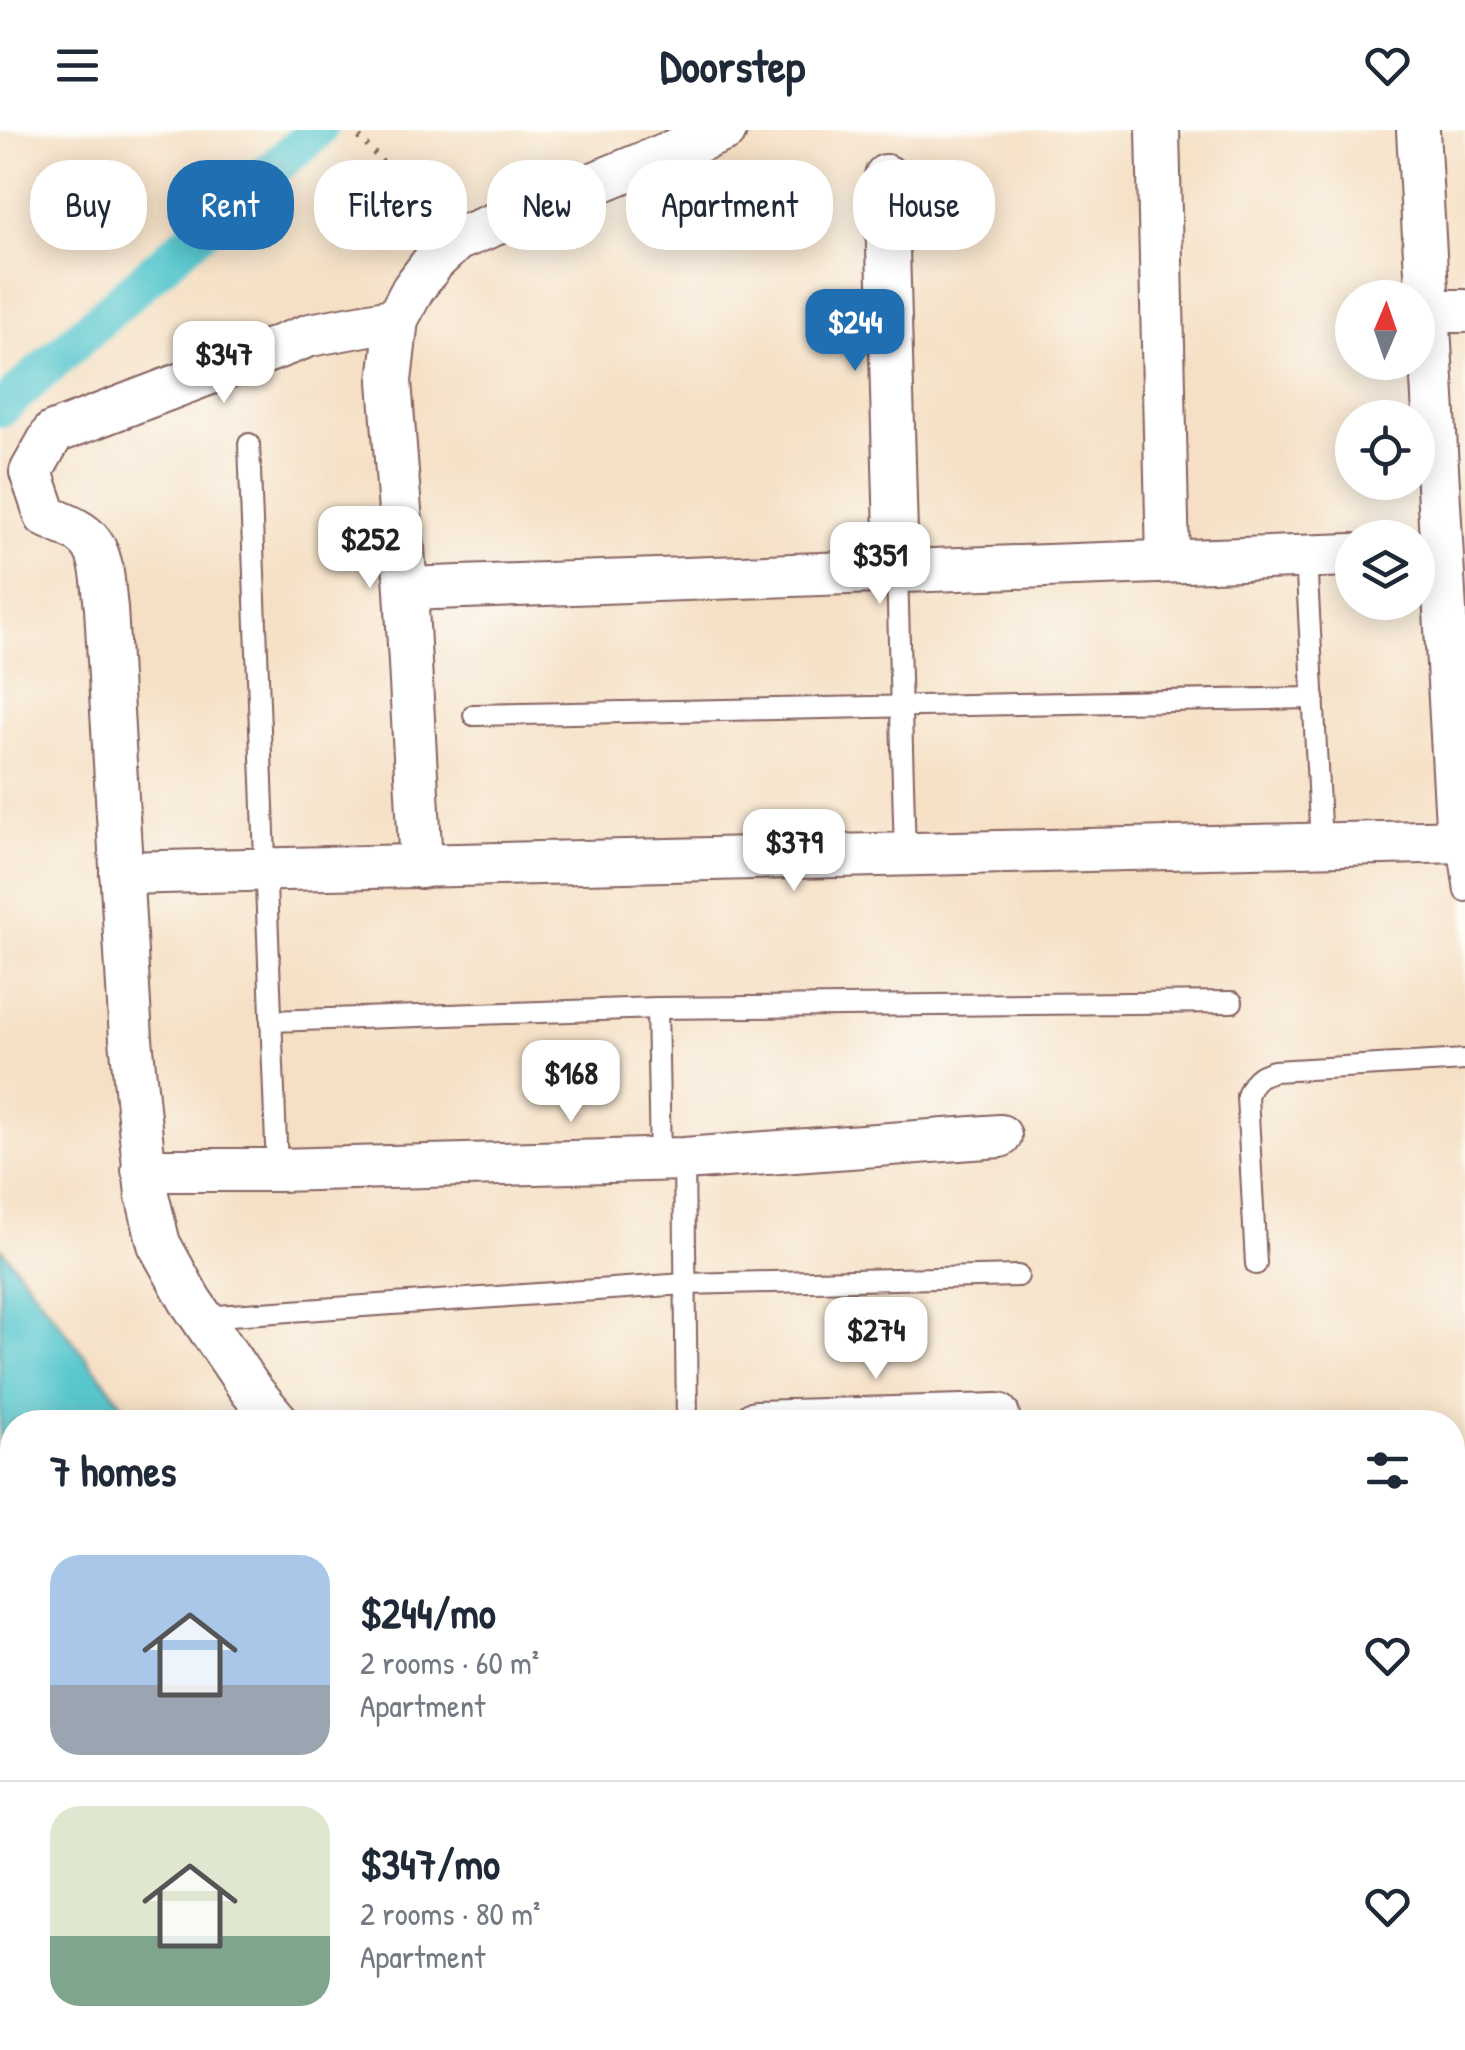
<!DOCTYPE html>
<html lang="en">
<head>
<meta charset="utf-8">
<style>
  body { margin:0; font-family:"Patrick Hand",sans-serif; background:#f6f6f7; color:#1f2937; height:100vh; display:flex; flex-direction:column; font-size:38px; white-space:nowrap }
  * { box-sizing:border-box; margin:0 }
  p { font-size:32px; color:#747a83 }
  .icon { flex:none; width:55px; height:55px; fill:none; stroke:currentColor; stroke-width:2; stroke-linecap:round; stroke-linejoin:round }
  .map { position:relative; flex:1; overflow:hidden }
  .side { position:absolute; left:0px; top:1280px; width:1465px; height:640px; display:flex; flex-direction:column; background:#fff; border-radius:40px 40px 0 0; box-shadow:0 5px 25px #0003 }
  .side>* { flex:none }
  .guide { position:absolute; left:30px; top:30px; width:1405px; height:90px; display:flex; gap:20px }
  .needle { width:65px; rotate:2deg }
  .tools { position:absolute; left:1335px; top:150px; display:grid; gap:20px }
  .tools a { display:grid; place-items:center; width:100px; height:100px; border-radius:50%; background:#fff; box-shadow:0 5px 25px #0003; font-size:50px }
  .price { position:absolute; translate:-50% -85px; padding:0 22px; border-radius:20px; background:#fff; color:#222; font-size:32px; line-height:65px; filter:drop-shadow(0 2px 5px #0008) }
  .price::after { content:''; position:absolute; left:50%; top:60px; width:30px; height:22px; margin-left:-15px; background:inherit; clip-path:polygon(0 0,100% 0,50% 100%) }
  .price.selected { background:#1f6fb2; color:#fff }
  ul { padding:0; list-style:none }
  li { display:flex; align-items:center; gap:30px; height:250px; padding:0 50px }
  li+li { border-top:2px solid #e0e1e3 }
  li span { display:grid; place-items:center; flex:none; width:280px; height:200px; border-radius:30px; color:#555 }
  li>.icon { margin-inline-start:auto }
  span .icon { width:120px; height:120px; fill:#fffc; stroke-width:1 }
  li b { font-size:42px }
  h2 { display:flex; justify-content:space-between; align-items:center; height:120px; padding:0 50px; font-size:42px }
  .tag { padding:0 35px; border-radius:40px; background:#fff; box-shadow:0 5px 25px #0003; font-size:35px; line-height:90px }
  .tag.selected { background:#1f6fb2; color:#fff }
  header { display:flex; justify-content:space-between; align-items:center; height:130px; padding:0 50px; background:#fff; font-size:45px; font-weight:700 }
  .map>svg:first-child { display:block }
</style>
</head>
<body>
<header><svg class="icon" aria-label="menu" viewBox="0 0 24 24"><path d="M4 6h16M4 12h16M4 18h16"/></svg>Doorstep<svg class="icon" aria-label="heart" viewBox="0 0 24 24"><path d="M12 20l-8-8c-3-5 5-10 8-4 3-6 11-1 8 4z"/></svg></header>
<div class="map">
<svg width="1465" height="1920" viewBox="0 0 1465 1920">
  <rect width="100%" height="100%" fill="#fdfcf7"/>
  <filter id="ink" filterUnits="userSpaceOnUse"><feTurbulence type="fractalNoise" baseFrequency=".01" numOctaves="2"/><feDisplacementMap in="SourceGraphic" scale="20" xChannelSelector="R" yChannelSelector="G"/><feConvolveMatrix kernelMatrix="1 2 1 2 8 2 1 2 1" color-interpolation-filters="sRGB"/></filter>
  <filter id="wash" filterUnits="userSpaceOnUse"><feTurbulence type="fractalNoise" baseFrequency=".0048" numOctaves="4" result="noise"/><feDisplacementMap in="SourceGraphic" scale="40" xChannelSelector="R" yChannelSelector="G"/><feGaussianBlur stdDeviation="2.25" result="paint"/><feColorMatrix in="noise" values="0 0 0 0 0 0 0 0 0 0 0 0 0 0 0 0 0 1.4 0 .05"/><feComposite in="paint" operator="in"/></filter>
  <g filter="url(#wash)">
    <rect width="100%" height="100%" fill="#f5e0c5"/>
    <g fill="#59c7ce" stroke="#52737c" stroke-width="2.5">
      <path d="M0 1117 136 1292H12V1341L0 1324Z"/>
      <path d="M546 1908H718L730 1920H559Z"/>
    </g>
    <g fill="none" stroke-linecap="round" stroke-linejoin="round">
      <g stroke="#59c7ce" stroke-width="38">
        <path d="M0 279 154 141 318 0"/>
        <path d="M0 1464 12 1482"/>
        <path d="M430 1908 442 1920"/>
      </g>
    </g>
  </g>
  <g filter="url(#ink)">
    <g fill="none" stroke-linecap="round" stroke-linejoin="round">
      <g stroke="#866361" stroke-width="24">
        <g id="service">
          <path d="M249 314 277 1040"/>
          <path d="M1306 426 1321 714"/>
          <path d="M897 440 905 725"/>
          <path d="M474 585 1314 568"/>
          <path d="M1458 712 1465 761"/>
          <path d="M657 878 660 1029"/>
          <path d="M271 891 657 878 1232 872"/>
          <path d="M684 1029 687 1292"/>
          <path d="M1256 1134 1247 966C1253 950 1258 945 1274 941L1465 930"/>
          <path d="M202 1187 685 1154 1018 1146"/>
          <path d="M171 1920 172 1908"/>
        </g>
      </g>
      <g stroke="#866361" stroke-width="46">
        <g id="minor">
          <path d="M1158 0 1168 431"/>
          <path d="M1418 0 1458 712"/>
          <path d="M886 46 897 440"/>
          <path d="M1427 181H1465"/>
          <path d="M406 459 1352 425"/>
          <path d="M421 737 406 459 390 251 397 189 413 159 434 131 456 110 725 0"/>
          <path d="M121 743 1465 711"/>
          <path d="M143 1040H277L684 1029 1000 1006"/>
          <path d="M278 1292 251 1260 190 1170 159 1114 147 1065 131 909 106 478C103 457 104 425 88 409 78 398 60 393 46 386L31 342 53 303 310 205 397 189"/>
          <path d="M756 1292 998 1285"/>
          <path d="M1452 1549 1465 1548"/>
          <path d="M0 1648 12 1644"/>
          <path d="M0 1677 12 1711"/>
          <path d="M0 1753 12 1754"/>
          <path d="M277 1908 287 1920"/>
          <path d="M849 1908 861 1920"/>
          <path d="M1005 1908 1006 1920"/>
          <path d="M1283 1908V1920"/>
          <path d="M18 1920V1908"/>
        </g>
      </g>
      <path stroke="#866361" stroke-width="6" stroke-dasharray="2.5 8" stroke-linecap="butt" d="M352 0 431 83"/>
      <use href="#service" stroke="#fff" stroke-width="20"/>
      <use href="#minor" stroke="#fff" stroke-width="42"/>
    </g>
  </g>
</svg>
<div class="tools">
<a><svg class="needle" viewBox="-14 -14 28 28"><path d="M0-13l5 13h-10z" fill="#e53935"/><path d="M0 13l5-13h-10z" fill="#747a83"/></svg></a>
<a><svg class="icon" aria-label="locate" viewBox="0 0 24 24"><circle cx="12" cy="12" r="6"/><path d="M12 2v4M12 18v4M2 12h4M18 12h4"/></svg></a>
<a><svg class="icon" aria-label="layers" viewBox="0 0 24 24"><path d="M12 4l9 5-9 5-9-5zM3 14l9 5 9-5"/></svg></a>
</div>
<b class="price selected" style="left:855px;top:244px">$244</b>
<b class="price" style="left:224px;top:276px">$347</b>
<b class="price" style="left:370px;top:461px">$252</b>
<b class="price" style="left:880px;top:477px">$351</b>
<b class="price" style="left:794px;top:764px">$379</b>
<b class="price" style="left:571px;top:995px">$168</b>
<b class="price" style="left:876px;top:1252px">$274</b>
<div class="guide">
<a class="tag">Buy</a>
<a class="tag selected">Rent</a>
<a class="tag">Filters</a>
<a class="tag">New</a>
<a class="tag">Apartment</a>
<a class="tag">House</a>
</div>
<section class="side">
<h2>7 homes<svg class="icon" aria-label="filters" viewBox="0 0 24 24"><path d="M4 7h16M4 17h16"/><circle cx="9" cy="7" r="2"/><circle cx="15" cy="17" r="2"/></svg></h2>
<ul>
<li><span style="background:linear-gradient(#a9c7e8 65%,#9aa5b1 0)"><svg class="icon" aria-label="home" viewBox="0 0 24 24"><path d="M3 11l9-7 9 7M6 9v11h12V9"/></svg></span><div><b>$244/mo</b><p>2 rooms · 60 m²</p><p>Apartment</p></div><svg class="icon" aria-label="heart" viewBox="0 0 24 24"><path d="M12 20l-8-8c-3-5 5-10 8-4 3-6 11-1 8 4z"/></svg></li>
<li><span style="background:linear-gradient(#dfe7d0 65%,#7fa58c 0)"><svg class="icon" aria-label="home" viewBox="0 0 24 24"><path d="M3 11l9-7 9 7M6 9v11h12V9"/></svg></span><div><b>$347/mo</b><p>2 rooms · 80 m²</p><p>Apartment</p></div><svg class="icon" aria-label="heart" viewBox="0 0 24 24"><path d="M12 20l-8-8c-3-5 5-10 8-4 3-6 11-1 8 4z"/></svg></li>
</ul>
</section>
</div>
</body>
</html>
